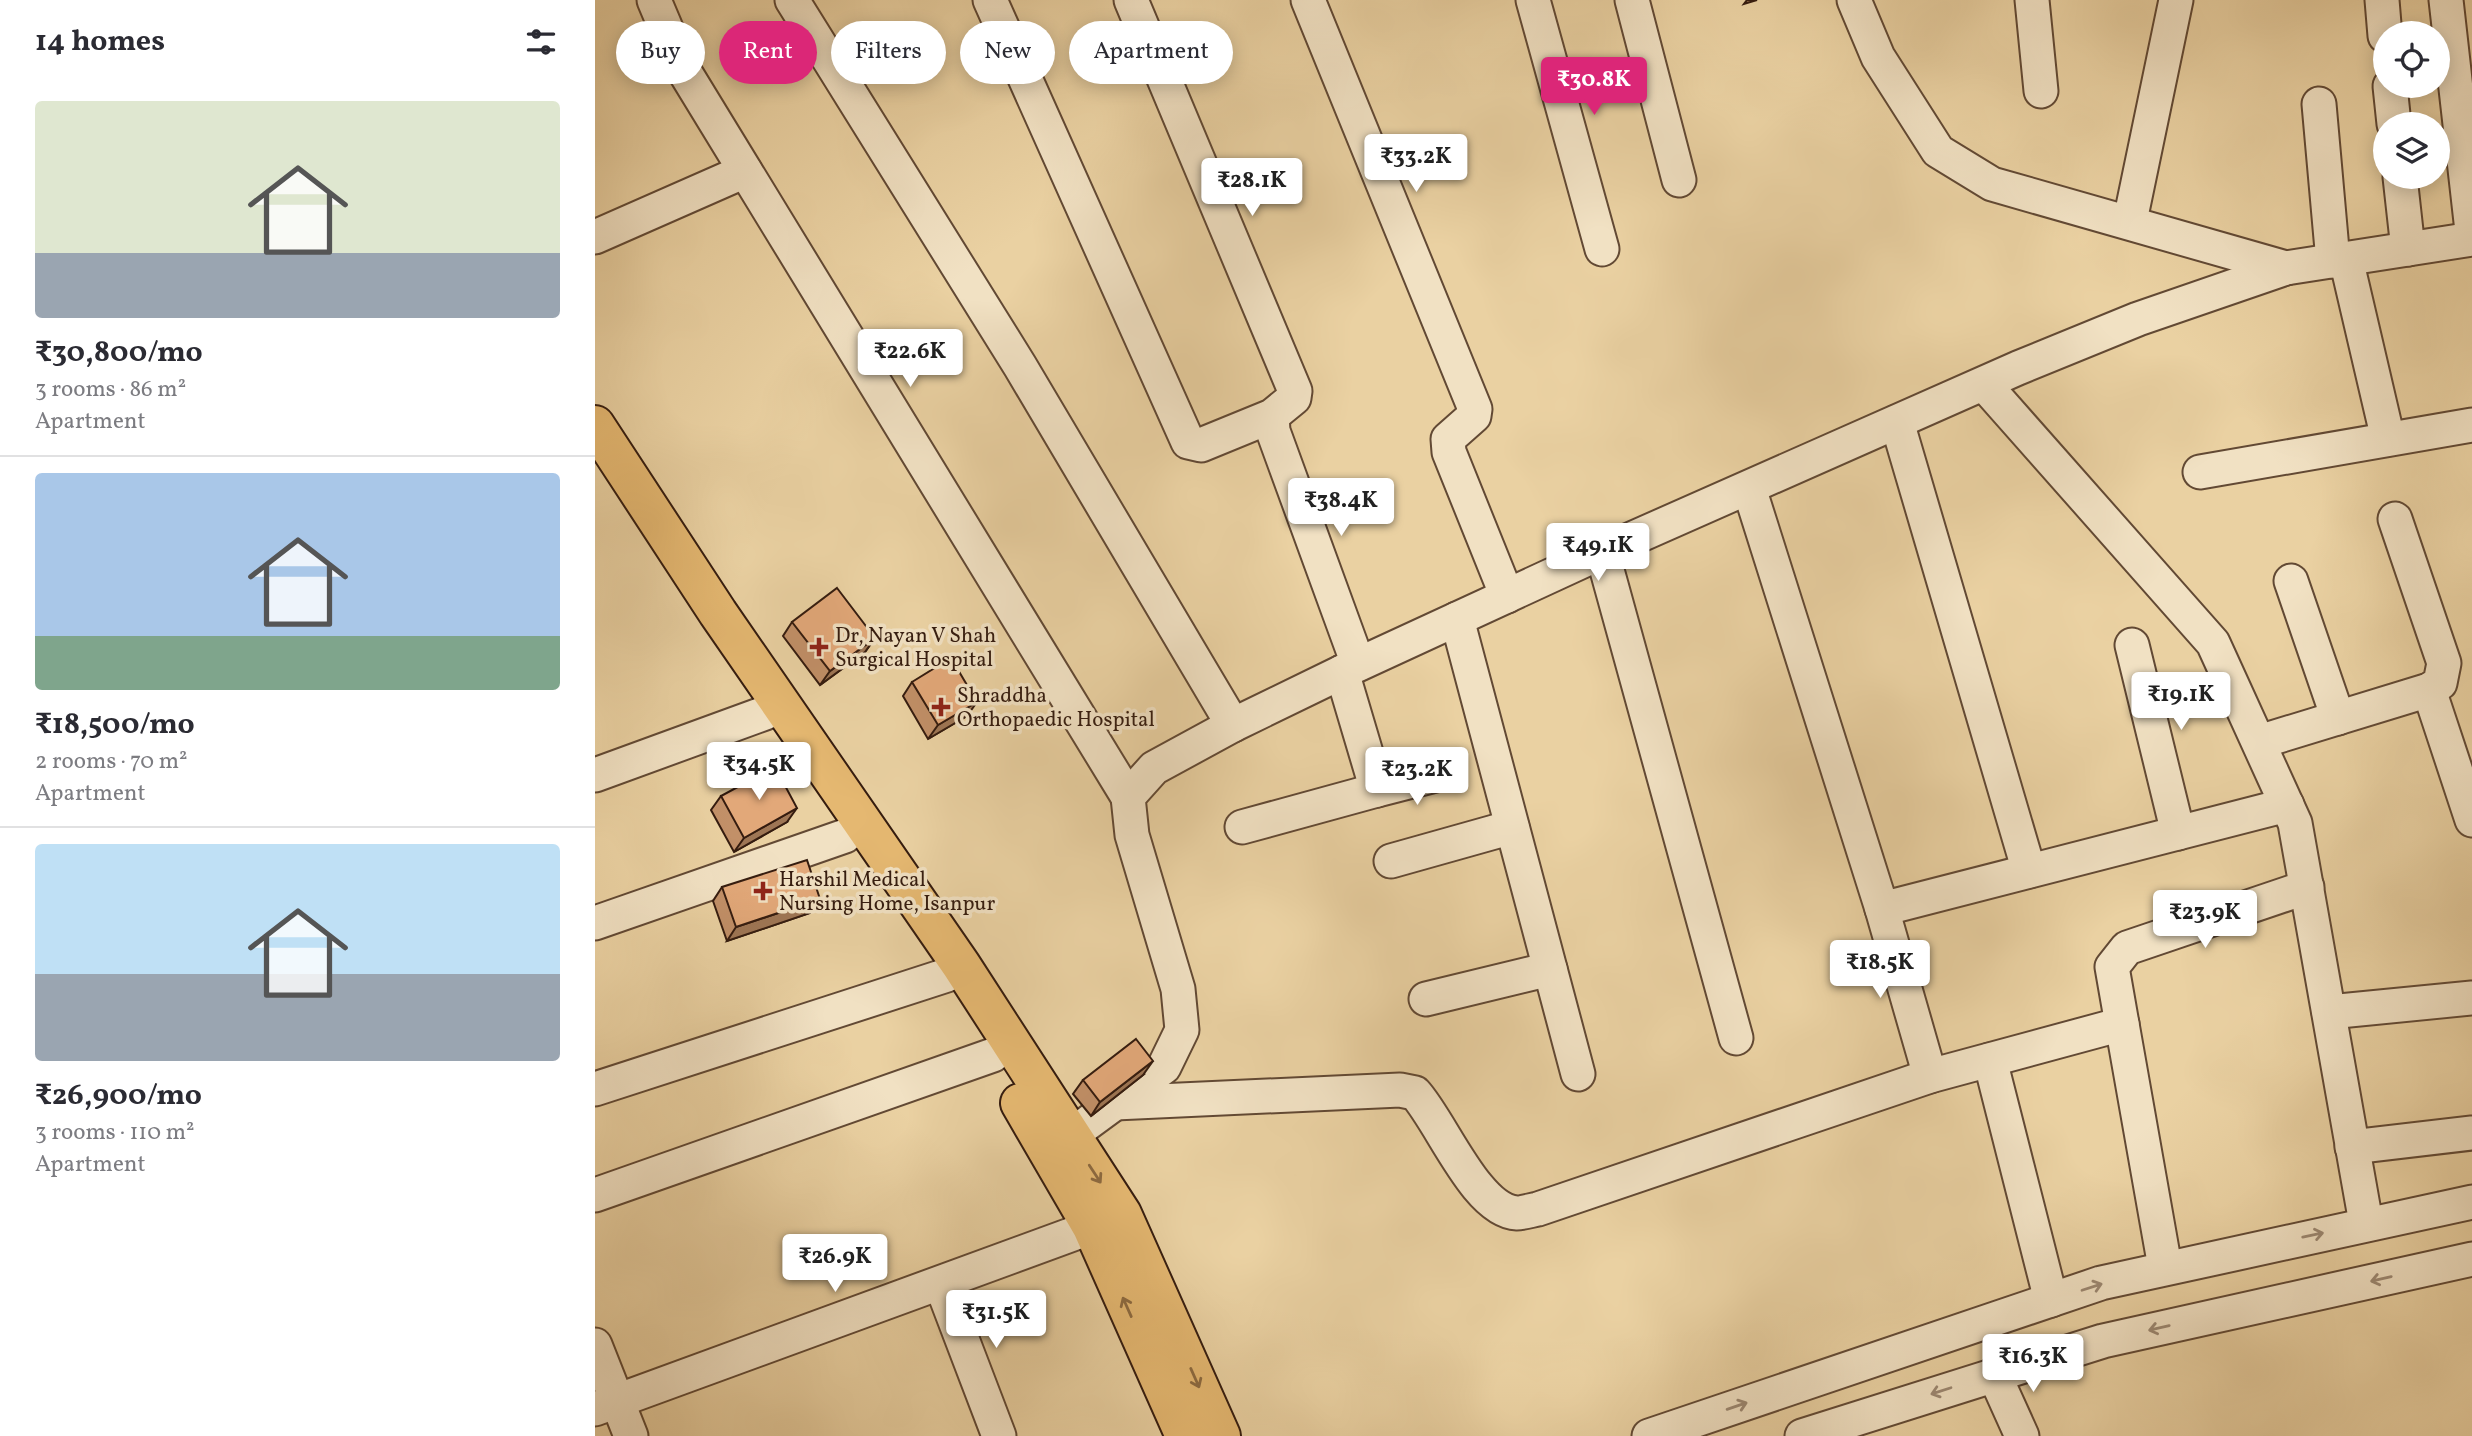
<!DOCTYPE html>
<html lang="en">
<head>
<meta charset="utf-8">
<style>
  body { margin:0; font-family:Vollkorn,serif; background:#f7f7f7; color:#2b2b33; height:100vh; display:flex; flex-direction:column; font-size:26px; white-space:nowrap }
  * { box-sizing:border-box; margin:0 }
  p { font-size:23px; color:#7c7c81 }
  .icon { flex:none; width:38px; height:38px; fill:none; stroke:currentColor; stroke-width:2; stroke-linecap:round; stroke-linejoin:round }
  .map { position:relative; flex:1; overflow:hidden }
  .side { display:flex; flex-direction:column; background:#fff; width:595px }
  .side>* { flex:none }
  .top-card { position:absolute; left:21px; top:21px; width:665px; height:63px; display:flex; gap:14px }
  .tools { position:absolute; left:1778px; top:21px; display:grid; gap:14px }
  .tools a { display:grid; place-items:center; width:77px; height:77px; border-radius:50%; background:#fff; box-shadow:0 4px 18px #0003; font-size:35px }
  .price { position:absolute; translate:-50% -60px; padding:0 16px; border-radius:7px; background:#fff; color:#222; font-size:23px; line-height:46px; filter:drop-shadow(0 2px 4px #0008) }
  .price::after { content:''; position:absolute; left:50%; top:42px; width:21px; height:16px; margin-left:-10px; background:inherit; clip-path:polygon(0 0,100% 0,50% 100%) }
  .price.on { background:#db2777; color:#fff }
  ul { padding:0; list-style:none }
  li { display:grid; align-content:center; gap:14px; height:371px; padding:0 35px }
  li+li { border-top:2px solid #e1e1e2 }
  li span { display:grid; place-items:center; height:217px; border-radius:7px; color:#555 }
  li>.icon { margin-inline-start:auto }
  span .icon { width:126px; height:126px; fill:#fffc; stroke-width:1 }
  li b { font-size:30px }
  h2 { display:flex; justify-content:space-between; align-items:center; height:84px; padding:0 35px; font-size:30px }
  .pill { padding:0 24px; border-radius:32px; background:#fff; box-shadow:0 4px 18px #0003; font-size:24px; line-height:63px }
  .pill.on { background:#db2777; color:#fff }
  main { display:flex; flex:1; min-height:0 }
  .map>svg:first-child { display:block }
</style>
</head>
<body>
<main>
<section class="side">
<h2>14 homes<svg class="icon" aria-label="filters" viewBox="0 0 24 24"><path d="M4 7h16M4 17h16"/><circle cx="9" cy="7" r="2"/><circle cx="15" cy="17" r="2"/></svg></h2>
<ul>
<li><span style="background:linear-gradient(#dfe7d0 70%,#9aa5b1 0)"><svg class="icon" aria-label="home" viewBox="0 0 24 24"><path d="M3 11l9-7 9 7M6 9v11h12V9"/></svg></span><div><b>₹30,800/mo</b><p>3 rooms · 86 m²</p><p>Apartment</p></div></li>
<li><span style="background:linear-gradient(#a9c7e8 75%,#7fa58c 0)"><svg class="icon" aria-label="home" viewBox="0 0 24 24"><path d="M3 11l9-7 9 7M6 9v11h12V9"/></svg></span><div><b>₹18,500/mo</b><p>2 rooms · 70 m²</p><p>Apartment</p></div></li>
<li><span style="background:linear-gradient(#bfe0f5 60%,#9aa5b1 0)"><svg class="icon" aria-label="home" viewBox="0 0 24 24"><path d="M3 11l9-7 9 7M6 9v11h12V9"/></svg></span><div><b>₹26,900/mo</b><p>3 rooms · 110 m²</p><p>Apartment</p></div></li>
</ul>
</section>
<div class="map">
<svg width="1877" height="1436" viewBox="0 0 1877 1436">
  <rect width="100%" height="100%" fill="#ead1a2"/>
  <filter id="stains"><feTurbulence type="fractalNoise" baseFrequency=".00286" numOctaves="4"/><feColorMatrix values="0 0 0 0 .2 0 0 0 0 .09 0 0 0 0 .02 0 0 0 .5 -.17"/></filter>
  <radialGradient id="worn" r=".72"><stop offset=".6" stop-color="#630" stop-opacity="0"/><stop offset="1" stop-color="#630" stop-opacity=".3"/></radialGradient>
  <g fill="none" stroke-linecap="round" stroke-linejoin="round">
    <g stroke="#624934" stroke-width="37">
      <g id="minor">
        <path d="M59 0 88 69 533 797"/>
        <path d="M197 0 425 366 638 725"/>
        <path d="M395 0 593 442 606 445 677 416 699 398 700 391 536 0"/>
        <path d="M713 0 880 409 879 416 853 439 854 452 912 596"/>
        <path d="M938 0 1007 249"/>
        <path d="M1037 0 1084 180"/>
        <path d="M1259 0 1283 57 1343 151 1397 184 1691 268"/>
        <path d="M1437 0 1446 91"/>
        <path d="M1787 0 1790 36"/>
        <path d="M1851 0 1877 231"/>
        <path d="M1795 86 1799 124"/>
        <path d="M1724 104 1738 261"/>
        <path d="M1805 177 1813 249"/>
        <path d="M1535 221 1581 0"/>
        <path d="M0 237 150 171"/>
        <path d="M1751 259 1793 439"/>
        <path d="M1389 384 1618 643 1700 823 1771 1223"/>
        <path d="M677 416 678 431 763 664"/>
        <path d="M1302 422 1434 871"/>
        <path d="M1605 472 1877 425"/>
        <path d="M1154 488 1287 909 1692 805"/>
        <path d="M1007 552 1141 1038"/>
        <path d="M1696 581 1743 718"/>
        <path d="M862 619 983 1074"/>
        <path d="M1537 645 1583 833"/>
        <path d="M1834 690 1877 820"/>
        <path d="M1664 742 1834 690 1845 683 1849 663 1800 519"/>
        <path d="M0 775 170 713"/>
        <path d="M782 790 848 773"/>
        <path d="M647 827 782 790 747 672"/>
        <path d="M796 861 917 827"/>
        <path d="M1287 909 1335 1076"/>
        <path d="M0 923 250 836"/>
        <path d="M831 999 955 969"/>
        <path d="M1734 1012 1877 998"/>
        <path d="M1527 1024 1517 967 1532 948 1712 887"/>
        <path d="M1395 1060 1456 1300"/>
        <path d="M0 1089 352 975"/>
        <path d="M520 1103 805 1090 820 1093C846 1121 881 1211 922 1213 928 1213 937 1210 943 1209L1335 1076 1527 1024 1570 1267"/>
        <path d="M1757 1147 1877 1133"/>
        <path d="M456 1150 569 1067 587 1030 583 989 537 835 533 797 559 768 638 725 747 672 1007 552 1423 368 1543 319 1691 268 1877 239"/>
        <path d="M0 1195 398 1055"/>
        <path d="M346 1284 404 1436"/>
        <path d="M0 1345 36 1436"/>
        <path d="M1399 1374 1427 1436"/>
        <path d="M0 1409 497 1227"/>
        <path d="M1054 1436 1506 1283 1877 1202"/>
        <path d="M1207 1436 1508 1341 1877 1259"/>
      </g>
    </g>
    <g stroke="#351c0f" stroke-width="42">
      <g id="major">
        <path d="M0 425 123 613 366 965 527 1214 626 1436"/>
        <path d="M425 1103 497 1227 590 1436"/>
      </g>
    </g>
    <use href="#minor" stroke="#f1e1c3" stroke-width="33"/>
    <use href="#major" stroke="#e5b871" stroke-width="38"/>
  </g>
  <g fill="#c29068" stroke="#351c0f" stroke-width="2">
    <path d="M197 622 280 638 270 652 225 685 188 636Z"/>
    <path d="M317 682 372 716 333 739 308 696Z"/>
    <path d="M126 796 192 822 139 852 116 810Z"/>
    <path d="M127 887 225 899 215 913 132 941 118 901Z"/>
    <path d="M548 1075 496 1116 478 1094 488 1080Z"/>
  </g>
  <g fill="#9e7655" stroke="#351c0f" stroke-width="2">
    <path d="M1152 0H1162L1149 4Z"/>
    <path d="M280 638 270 652 225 685 235 671Z"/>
    <path d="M382 702 372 716 333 739 343 725Z"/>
    <path d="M202 808 192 822 139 852 149 838Z"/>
    <path d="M225 899 215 913 132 941 141 927Z"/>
    <path d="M558 1061 548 1075 496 1116 505 1102Z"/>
  </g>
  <g fill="#e2a879" stroke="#351c0f" stroke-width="2">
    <path d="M242 588 280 638 235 671 197 622Z"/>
    <path d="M356 658 382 702 343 725 317 682Z"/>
    <path d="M180 767 202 808 149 838 126 796Z"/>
    <path d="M212 860 225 899 141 927 127 887Z"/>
    <path d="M541 1039 558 1061 505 1102 488 1080Z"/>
  </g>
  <defs><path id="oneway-shaft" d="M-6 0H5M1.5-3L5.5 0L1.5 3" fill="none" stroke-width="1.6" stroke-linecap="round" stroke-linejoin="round" transform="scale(1.75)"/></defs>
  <g stroke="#8d6a40">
    <use href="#oneway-shaft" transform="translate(500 1174) rotate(57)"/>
    <use href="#oneway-shaft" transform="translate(532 1307) rotate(-114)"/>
    <use href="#oneway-shaft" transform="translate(600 1378) rotate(66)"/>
  </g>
  <g stroke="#9c8872">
    <use href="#oneway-shaft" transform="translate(1718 1235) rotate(-12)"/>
    <use href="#oneway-shaft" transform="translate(1786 1279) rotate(167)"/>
    <use href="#oneway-shaft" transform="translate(1497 1287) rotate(-18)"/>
    <use href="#oneway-shaft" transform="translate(1564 1328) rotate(167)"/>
    <use href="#oneway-shaft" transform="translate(1346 1391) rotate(162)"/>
    <use href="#oneway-shaft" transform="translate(1142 1406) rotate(-19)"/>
  </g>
  <g fill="#8f2418" stroke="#f1e1c3" stroke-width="2.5">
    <path d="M220.5 636.5h7v7h7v7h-7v7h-7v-7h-7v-7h7z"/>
    <path d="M342.5 696.5h7v7h7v7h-7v7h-7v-7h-7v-7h7z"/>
    <path d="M164.5 880.5h7v7h7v7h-7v7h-7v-7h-7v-7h7z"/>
  </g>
  <g text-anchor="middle" stroke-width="7" stroke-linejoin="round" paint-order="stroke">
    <g font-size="21" fill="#351c0f" stroke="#f1e1c3" text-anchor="start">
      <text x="240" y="642">Dr, Nayan V Shah<tspan x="240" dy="24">Surgical Hospital</tspan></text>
      <text x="362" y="702">Shraddha<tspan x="362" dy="24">Orthopaedic Hospital</tspan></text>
      <text x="184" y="886">Harshil Medical<tspan x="184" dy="24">Nursing Home, Isanpur</tspan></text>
    </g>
  </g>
  <rect width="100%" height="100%" filter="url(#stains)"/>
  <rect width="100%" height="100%" fill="url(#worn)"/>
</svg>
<div class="tools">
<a><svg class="icon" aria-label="locate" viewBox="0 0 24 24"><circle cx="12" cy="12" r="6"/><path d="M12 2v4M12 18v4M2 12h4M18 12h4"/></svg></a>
<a><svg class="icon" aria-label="layers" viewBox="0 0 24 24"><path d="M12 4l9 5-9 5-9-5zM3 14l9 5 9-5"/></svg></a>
</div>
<b class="price on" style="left:999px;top:117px">₹30.8K</b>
<b class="price" style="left:821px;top:194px">₹33.2K</b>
<b class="price" style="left:657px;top:218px">₹28.1K</b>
<b class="price" style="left:315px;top:389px">₹22.6K</b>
<b class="price" style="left:746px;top:538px">₹38.4K</b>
<b class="price" style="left:1003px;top:583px">₹49.1K</b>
<b class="price" style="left:1586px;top:732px">₹19.1K</b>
<b class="price" style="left:164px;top:802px">₹34.5K</b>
<b class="price" style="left:822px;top:807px">₹23.2K</b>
<b class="price" style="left:1610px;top:950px">₹23.9K</b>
<b class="price" style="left:1285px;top:1000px">₹18.5K</b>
<b class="price" style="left:240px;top:1294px">₹26.9K</b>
<b class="price" style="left:401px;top:1350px">₹31.5K</b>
<b class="price" style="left:1438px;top:1394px">₹16.3K</b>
<div class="top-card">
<a class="pill">Buy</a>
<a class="pill on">Rent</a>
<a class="pill">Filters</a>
<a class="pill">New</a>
<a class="pill">Apartment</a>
</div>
</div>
</main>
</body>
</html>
